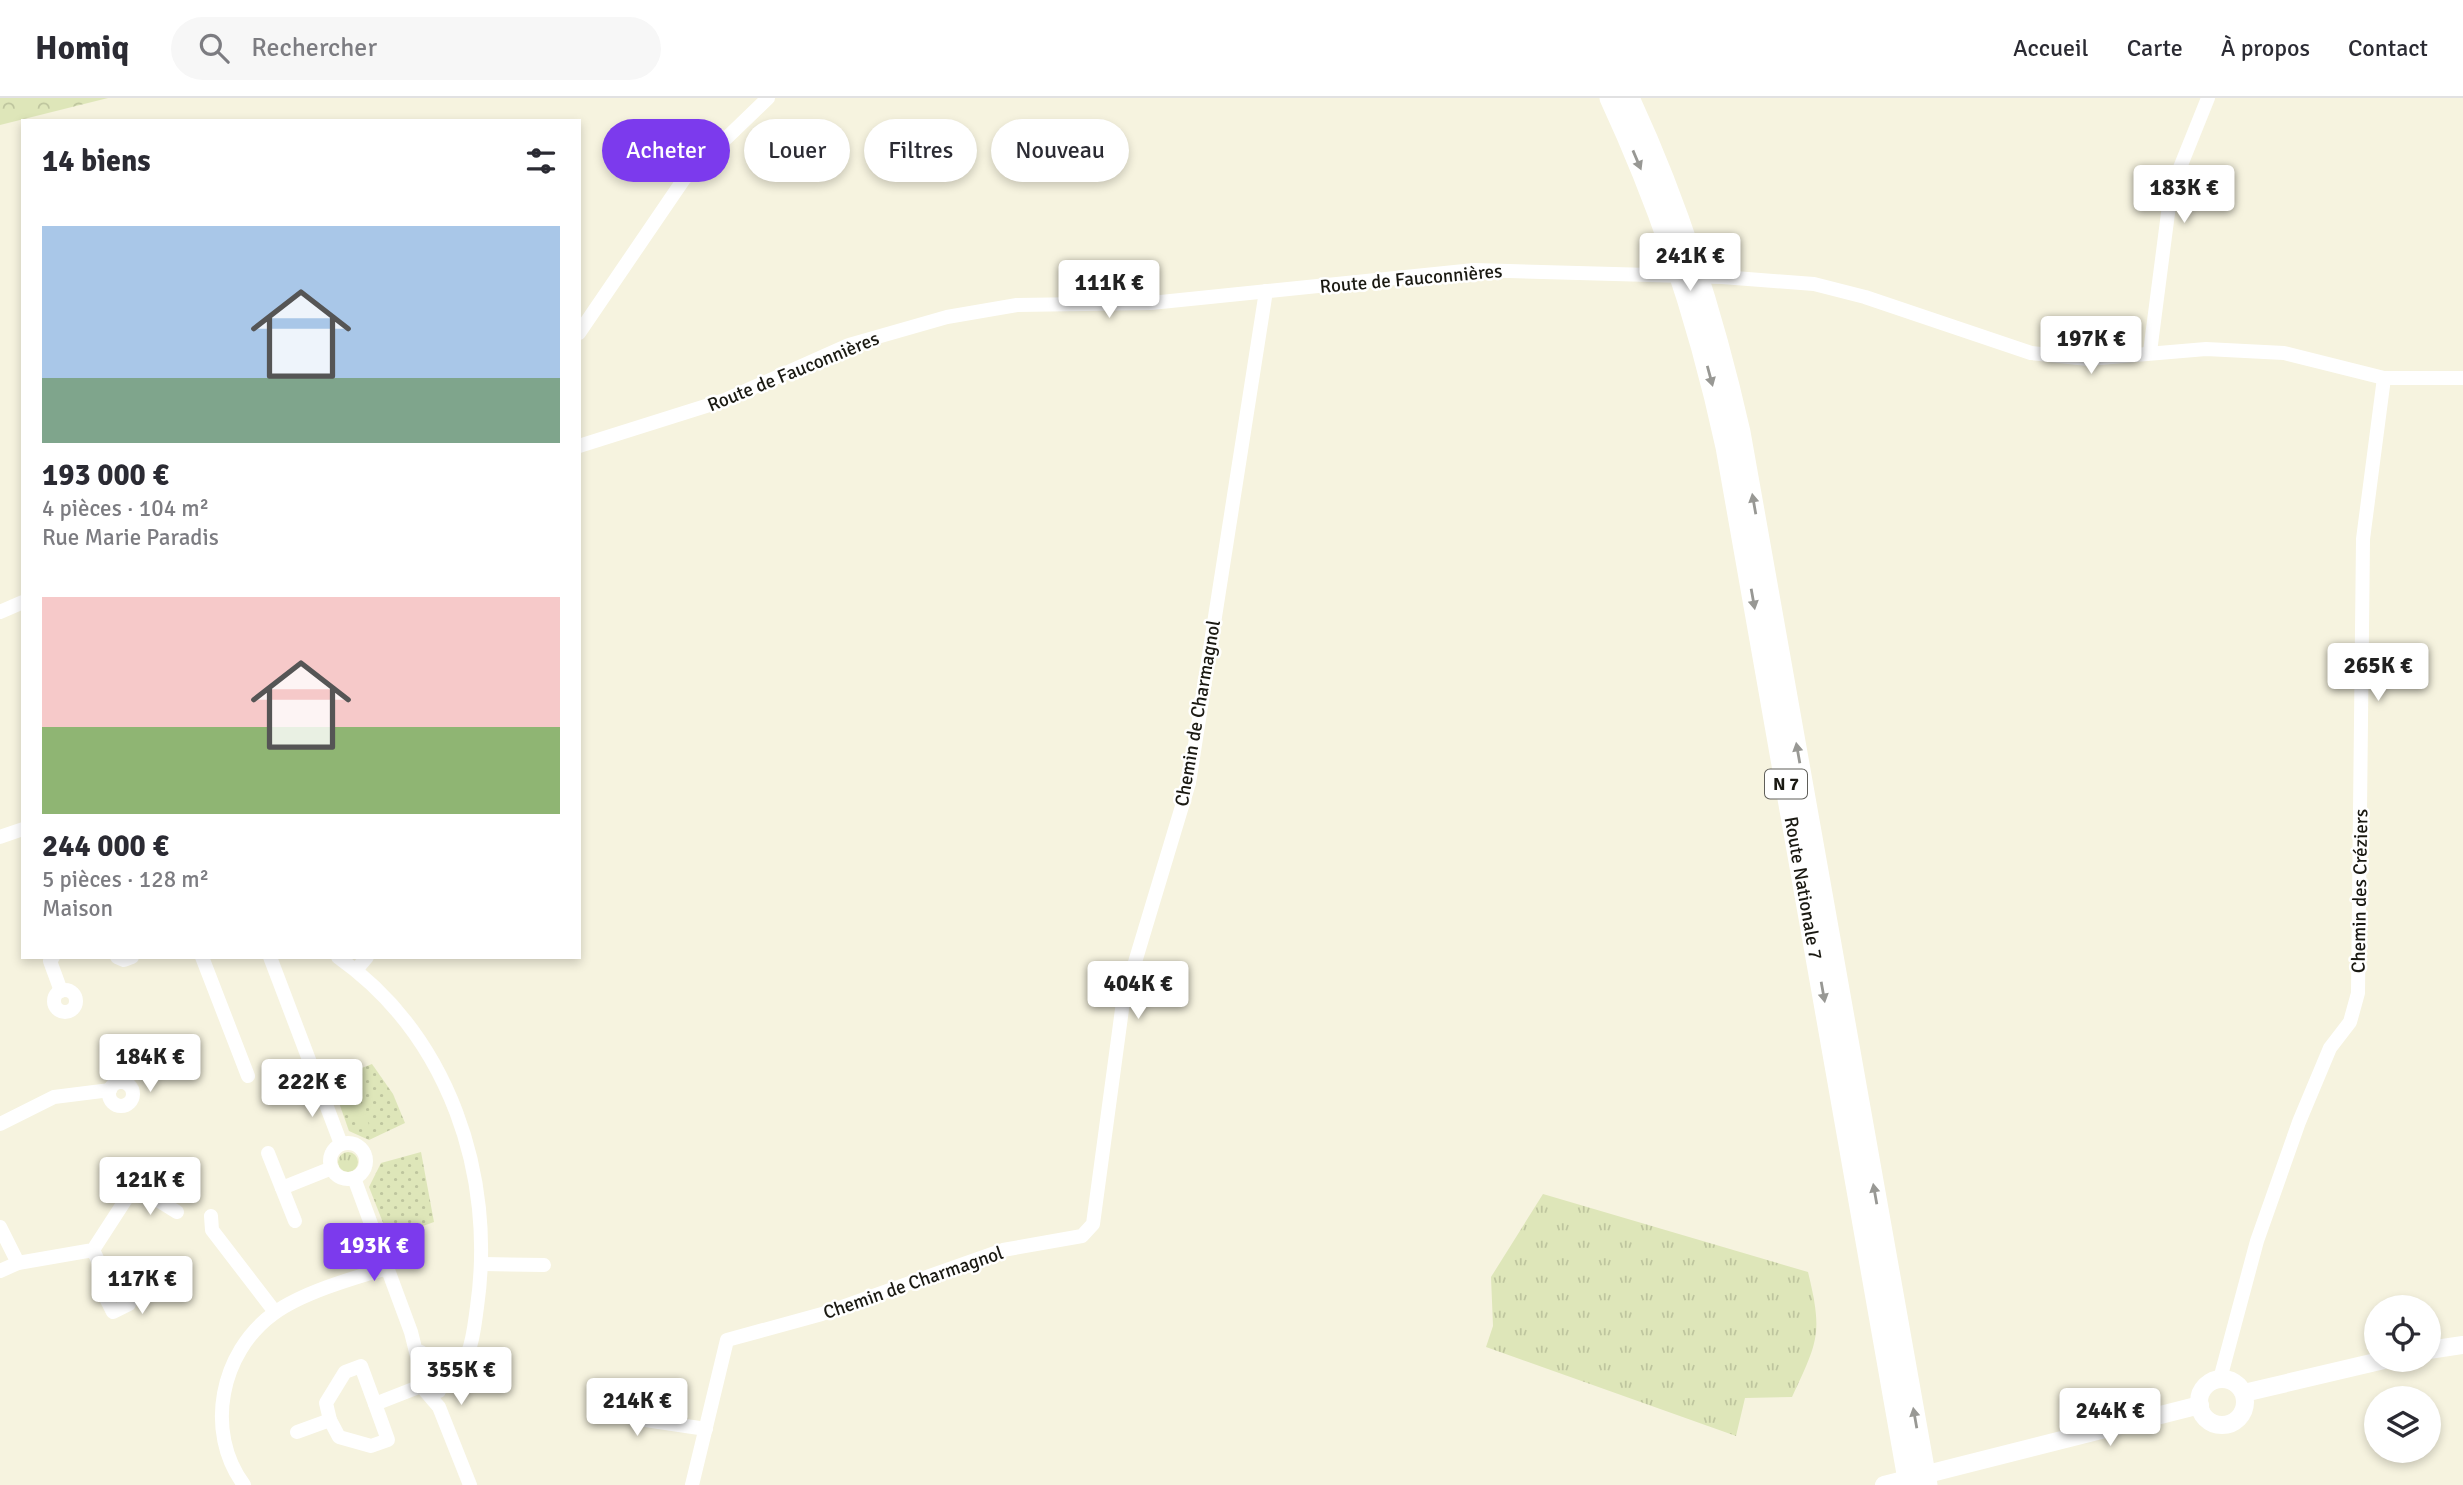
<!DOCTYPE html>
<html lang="fr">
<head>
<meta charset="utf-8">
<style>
  body { margin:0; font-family:Signika,sans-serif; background:#f7f7f7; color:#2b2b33; height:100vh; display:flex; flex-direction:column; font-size:26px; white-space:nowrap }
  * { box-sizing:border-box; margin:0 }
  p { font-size:23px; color:#7c7c81 }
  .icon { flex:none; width:38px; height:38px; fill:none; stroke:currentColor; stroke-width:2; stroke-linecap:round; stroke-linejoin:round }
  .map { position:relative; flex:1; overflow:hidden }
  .panel { position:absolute; left:21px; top:21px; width:560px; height:840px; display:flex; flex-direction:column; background:#fff; border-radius:0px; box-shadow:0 4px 10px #0003 }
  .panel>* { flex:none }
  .banner { position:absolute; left:602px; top:21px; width:665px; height:63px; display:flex; gap:14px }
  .buttons { position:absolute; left:2364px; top:1197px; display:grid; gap:14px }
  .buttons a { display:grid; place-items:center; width:77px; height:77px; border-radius:50%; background:#fff; box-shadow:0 4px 10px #0003; font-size:35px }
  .price { position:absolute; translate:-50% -60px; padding:0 16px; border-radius:7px; background:#fff; color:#222; font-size:23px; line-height:46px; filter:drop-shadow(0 2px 4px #0008) }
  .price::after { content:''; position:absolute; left:50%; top:42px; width:21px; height:16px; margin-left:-10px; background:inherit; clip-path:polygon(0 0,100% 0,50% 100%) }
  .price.current { background:#7c3aed; color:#fff }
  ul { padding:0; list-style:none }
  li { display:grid; align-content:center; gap:14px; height:371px; padding:0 21px }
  li span { display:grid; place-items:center; height:217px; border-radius:0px; color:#555 }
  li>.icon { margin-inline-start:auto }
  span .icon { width:126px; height:126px; fill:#fffc; stroke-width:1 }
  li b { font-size:30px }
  h2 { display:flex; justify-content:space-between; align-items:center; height:84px; padding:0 21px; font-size:30px }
  .tag { padding:0 24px; border-radius:32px; background:#fff; box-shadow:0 4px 10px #0003; font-size:24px; line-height:63px }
  .tag.current { background:#7c3aed; color:#fff }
  header { display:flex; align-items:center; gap:42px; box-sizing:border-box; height:98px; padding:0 35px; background:#fff; border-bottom:2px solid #e1e1e2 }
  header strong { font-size:33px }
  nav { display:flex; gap:38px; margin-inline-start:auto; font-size:24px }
  .search { width:490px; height:63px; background:#f7f7f7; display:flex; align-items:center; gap:18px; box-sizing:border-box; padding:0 24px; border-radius:38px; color:#7c7c81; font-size:26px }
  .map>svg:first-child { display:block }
</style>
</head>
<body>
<header>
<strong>Homiq</strong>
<div class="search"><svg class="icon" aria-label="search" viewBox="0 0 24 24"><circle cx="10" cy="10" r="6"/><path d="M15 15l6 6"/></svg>Rechercher</div>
<nav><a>Accueil</a><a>Carte</a><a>À propos</a><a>Contact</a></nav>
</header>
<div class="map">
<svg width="2463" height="1387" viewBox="0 0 2463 1387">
  <defs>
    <pattern id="grass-tufts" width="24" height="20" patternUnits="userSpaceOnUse" patternTransform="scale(1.75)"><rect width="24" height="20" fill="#dee6b9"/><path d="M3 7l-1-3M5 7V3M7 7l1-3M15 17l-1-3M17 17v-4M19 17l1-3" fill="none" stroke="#bec59e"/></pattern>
    <pattern id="forest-crowns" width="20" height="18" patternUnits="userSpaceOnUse" patternTransform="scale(1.75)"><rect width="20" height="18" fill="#dee6b9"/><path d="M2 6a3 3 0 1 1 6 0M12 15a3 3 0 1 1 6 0" fill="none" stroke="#bec59e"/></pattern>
    <pattern id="park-dots" width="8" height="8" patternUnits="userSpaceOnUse" patternTransform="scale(1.75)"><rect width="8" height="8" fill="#dee6b9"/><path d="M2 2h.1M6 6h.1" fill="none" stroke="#bec59e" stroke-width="1.8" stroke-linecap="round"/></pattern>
  </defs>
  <rect width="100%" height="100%" fill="#f6f3df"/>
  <g fill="url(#grass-tufts)">
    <circle cx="348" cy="1064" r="10"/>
    <path d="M1543 1096 1808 1174C1823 1236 1818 1243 1792 1299L1745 1300 1736 1338 1486 1249 1493 1228 1491 1179Z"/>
  </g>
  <path fill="url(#forest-crowns)" d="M0 0H108L0 27Z"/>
  <g fill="url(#park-dots)">
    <path d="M372 966 393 996 405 1025 369 1042 349 1033 331 982Z"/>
    <path d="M421 1054 434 1124 389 1140 369 1089 381 1065Z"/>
  </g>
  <path fill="#dee6b9" d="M353 981 369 1027 358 1031 342 985Z"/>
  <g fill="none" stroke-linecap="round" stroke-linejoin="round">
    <g stroke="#fff" stroke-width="14">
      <path d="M579 235 684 81 768 0"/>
      <path d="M2150 254 2171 92 2208 0"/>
      <path d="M579 348 725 302 849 247 947 219 1017 207 1151 205 1474 172 1722 179 1814 186 1865 199 2031 255 2088 261 2206 251 2284 255 2384 280H2463"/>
      <path d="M0 514 23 504"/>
      <path d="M0 739 23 731"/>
      <path d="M53 859 50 863 61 893"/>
      <path d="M117 859 124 862 132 859"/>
      <path d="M202 859 248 978"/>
      <path d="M270 859 341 1046"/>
      <path d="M338 859C449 938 496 1077 477 1209 473 1237 472 1269 443 1281"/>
      <path d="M356 872 367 859"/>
      <circle cx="65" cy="903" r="11"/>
      <circle cx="121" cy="996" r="12"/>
      <path d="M0 1026 54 999 110 992"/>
      <circle cx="348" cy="1063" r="18"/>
      <path d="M268 1055 295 1123"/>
      <path d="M354 1080 411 1234 422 1278 421 1288 439 1309 470 1387"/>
      <path d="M282 1090 332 1070"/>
      <path d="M148 1096 177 1114"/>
      <path d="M211 1118 212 1132 275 1214"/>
      <path d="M0 1129 18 1165"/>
      <path d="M93 1152 113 1194 121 1190 129 1206 113 1214 105 1198 113 1194"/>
      <path d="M483 1166 544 1167"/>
      <path d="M0 1173 18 1165 93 1152 128 1098 125 1079 146 1075 148 1096 128 1098"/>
      <path d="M421 1254 433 1274 443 1281 439 1293"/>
      <path d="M2220 1281 2257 1143 2299 1024 2330 950 2350 924 2358 895 2363 441 2384 280"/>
      <path d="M636 1288 632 1320 706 1331"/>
      <path d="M330 1322 326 1305 345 1274 361 1268 375 1306 421 1288"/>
      <path d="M297 1334 330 1322 339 1339 371 1348 388 1342 375 1306"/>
      <path d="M244 1387C204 1333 221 1254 273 1216 301 1195 353 1180 387 1170"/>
      <path d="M692 1387 727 1242 822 1216 1003 1152 1082 1138 1093 1126 1123 904 1189 685 1266 193"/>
    </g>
    <g stroke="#fff" stroke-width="18">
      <path d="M2429 1252 2463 1247"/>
      <circle cx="2222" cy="1304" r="23"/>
      <path d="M2244 1295 2384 1262"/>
      <path d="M1884 1387 2200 1307"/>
    </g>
    <g stroke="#fff" stroke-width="21">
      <path d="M1610 0C1662 112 1700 228 1726 349L1909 1387"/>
      <path d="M1629 0C1679 107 1714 219 1740 334L1927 1387"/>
    </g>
  </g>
  <defs><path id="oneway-solid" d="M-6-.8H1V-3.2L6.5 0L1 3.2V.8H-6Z" transform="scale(1.75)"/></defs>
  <g fill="#989894">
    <use href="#oneway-solid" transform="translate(1637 62) rotate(67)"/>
    <use href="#oneway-solid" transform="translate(1710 278) rotate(75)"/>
    <use href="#oneway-solid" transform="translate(1754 406) rotate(-100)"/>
    <use href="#oneway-solid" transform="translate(1753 501) rotate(80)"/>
    <use href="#oneway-solid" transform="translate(1798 655) rotate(-100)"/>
    <use href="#oneway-solid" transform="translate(1823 894) rotate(80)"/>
    <use href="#oneway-solid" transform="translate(1875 1096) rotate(-100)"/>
    <use href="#oneway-solid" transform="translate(1915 1320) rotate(-100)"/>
  </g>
  <g text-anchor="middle" stroke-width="5" stroke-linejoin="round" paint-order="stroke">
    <rect fill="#fff" stroke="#5f5e59" stroke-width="2" x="1765" y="671.5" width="42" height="29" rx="5"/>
    <g font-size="18" font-weight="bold" fill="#1a1912">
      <text x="1786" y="692">N 7</text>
    </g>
    <g font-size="19" fill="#1a1912" stroke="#fff">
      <text transform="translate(1411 180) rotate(-5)" y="7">Route de Fauconnières</text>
      <text transform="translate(793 273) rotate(-22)" y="7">Route de Fauconnières</text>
      <text transform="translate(1197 615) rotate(-80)" y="7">Chemin de Charmagnol</text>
      <text transform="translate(1804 790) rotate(80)" y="7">Route Nationale 7</text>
      <text transform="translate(2359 793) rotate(-89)" y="7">Chemin des Créziers</text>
      <text transform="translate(913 1184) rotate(-19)" y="7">Chemin de Charmagnol</text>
    </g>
  </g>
</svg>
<div class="buttons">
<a><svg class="icon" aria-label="locate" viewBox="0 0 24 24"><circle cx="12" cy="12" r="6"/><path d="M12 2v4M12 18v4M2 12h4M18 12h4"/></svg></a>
<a><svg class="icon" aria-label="layers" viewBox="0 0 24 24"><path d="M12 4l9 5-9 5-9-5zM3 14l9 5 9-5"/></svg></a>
</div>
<b class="price" style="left:2184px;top:127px">183K €</b>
<b class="price" style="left:1690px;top:195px">241K €</b>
<b class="price" style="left:1109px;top:222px">111K €</b>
<b class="price" style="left:2091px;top:278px">197K €</b>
<b class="price" style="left:2378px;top:605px">265K €</b>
<b class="price" style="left:1138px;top:923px">404K €</b>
<b class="price" style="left:150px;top:996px">184K €</b>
<b class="price" style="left:312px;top:1021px">222K €</b>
<b class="price" style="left:150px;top:1119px">121K €</b>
<b class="price current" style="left:374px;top:1185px">193K €</b>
<b class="price" style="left:142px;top:1218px">117K €</b>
<b class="price" style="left:461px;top:1309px">355K €</b>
<b class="price" style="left:637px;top:1340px">214K €</b>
<b class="price" style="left:2110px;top:1350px">244K €</b>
<div class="banner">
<a class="tag current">Acheter</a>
<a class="tag">Louer</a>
<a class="tag">Filtres</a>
<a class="tag">Nouveau</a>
</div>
<section class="panel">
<h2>14 biens<svg class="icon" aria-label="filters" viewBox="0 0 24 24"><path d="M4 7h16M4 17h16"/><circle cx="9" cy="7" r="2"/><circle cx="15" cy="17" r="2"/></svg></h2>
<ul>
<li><span style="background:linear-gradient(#a9c7e8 70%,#7fa58c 0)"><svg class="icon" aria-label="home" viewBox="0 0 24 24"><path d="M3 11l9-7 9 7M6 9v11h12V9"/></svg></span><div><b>193 000 €</b><p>4 pièces · 104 m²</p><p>Rue Marie Paradis</p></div></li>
<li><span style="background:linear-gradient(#f6c9c9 60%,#8fb573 0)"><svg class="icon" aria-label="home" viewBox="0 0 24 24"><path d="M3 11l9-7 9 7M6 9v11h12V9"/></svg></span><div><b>244 000 €</b><p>5 pièces · 128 m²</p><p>Maison</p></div></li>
</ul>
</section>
</div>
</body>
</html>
